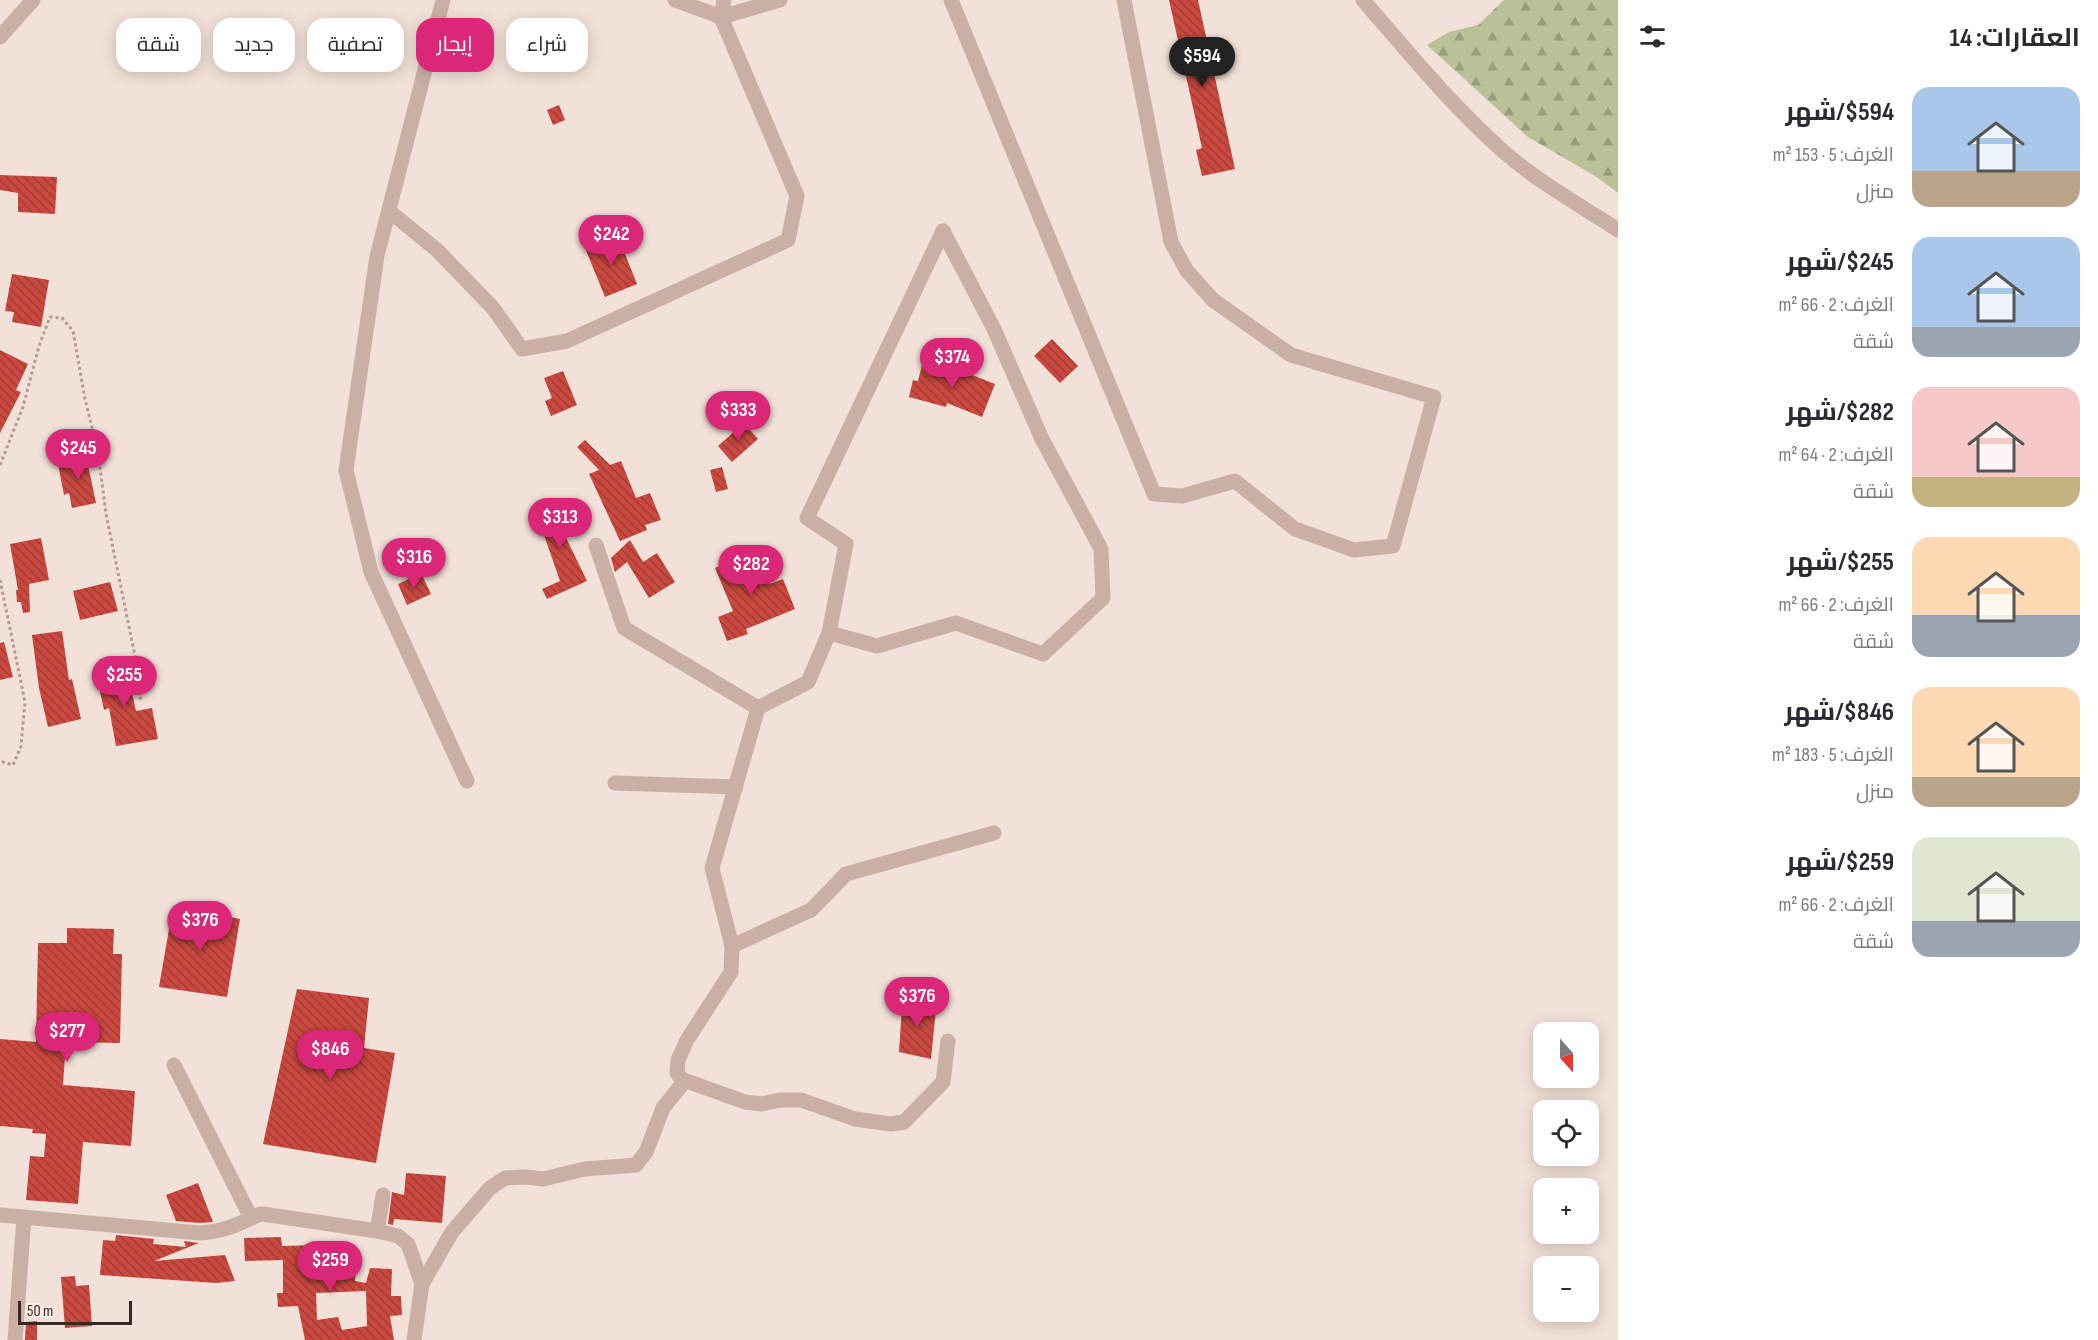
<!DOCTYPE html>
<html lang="ar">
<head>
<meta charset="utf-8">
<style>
  body { margin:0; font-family:"Sofia Sans Condensed",Cairo,sans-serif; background:#f7f7f7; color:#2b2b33; direction:rtl; height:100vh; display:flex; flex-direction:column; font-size:22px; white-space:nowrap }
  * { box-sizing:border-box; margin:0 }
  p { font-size:20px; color:#7c7c81 }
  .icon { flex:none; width:33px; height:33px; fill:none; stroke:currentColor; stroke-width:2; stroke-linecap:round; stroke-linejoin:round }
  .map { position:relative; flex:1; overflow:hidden; direction:ltr }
  .sheet { display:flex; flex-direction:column; background:#fff; width:480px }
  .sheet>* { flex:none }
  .top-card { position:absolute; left:18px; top:18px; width:570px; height:54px; direction:rtl; display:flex; gap:12px }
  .needle { width:39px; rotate:159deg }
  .buttons { position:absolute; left:1533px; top:1022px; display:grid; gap:12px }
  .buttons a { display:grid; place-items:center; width:66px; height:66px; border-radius:12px; background:#fff; box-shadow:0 3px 15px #0003; font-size:30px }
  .scale { position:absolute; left:18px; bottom:15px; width:114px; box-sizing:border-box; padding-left:6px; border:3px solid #352826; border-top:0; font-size:16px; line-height:21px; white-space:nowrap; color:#352826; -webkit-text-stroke:4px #f9ece4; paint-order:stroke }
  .price { position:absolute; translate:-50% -51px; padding:0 14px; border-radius:21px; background:#db2777; color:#fff; font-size:20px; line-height:39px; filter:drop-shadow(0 2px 3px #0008) }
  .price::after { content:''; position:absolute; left:50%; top:36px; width:18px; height:14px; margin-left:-9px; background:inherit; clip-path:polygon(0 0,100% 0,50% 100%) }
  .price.active { background:#222; color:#fff }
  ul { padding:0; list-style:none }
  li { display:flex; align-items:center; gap:18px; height:150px; padding:0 18px }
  li span { display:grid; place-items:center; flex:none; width:168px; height:120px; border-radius:18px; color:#555 }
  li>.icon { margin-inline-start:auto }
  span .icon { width:72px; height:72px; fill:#fffc; stroke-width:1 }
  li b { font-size:26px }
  h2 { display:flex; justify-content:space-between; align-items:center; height:72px; padding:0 18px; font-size:26px }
  .tag { padding:0 21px; border-radius:18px; background:#fff; box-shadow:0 3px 15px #0003; font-size:21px; line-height:54px }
  .tag.active { background:#db2777; color:#fff }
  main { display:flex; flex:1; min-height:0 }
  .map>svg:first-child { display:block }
</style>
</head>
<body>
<main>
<section class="sheet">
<h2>العقارات: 14<svg class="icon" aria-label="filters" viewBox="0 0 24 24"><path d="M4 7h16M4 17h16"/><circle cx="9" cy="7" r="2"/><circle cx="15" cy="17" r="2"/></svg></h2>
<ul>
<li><span style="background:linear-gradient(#a9c7e8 70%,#b9a48a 0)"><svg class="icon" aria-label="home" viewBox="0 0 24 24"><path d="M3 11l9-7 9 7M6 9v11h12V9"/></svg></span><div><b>$594/شهر</b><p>الغرف: 5 · 153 m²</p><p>منزل</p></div></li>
<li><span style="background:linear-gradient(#a9c7e8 75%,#9aa5b1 0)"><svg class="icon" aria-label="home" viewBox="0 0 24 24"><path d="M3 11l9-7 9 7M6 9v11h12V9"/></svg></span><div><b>$245/شهر</b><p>الغرف: 2 · 66 m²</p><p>شقة</p></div></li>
<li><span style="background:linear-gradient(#f6c9c9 75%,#c2b280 0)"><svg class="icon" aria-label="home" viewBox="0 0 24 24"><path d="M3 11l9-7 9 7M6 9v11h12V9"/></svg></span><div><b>$282/شهر</b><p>الغرف: 2 · 64 m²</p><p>شقة</p></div></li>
<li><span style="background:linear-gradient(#ffd9b3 65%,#9aa5b1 0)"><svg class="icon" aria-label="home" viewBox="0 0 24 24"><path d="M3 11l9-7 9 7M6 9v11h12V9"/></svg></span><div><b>$255/شهر</b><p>الغرف: 2 · 66 m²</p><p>شقة</p></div></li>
<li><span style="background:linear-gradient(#ffd9b3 75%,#b9a48a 0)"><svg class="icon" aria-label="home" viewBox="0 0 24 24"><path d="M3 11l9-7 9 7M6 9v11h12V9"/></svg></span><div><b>$846/شهر</b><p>الغرف: 5 · 183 m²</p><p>منزل</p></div></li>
<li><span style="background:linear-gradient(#dfe7d0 70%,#9aa5b1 0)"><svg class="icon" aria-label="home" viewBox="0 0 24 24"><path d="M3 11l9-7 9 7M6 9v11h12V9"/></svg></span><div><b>$259/شهر</b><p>الغرف: 2 · 66 m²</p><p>شقة</p></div></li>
</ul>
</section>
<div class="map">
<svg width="1618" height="1340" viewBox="0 0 1618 1340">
  <defs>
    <pattern id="forest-firs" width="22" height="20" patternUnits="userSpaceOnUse" patternTransform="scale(1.5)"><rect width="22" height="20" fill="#bac198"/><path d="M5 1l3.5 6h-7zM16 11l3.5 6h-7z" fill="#989d7c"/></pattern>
    <pattern id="building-back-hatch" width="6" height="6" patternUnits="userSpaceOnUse" patternTransform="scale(1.5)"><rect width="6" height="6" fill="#c9483f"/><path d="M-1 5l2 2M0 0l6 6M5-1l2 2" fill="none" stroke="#a43c35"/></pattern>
  </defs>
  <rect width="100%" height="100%" fill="#f2e1d8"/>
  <path fill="url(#forest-firs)" d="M1504 0H1618V193L1595 176 1528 137 1427 45 1449 32 1478 25Z"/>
  <g fill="url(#building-back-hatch)" fill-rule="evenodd">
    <path d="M1169 0H1198L1235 169 1202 176 1196 150 1202 148Z"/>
    <path d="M559 105 565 120 553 125 547 110Z"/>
    <path d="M0 175 57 177 55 214 18 212V193L0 190Z"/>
    <path d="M617 234 637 284 605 297 585 248Z"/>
    <path d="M12 274 49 280 41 327 12 322 14 312 5 311Z"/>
    <path d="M1052 339 1078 366 1060 383 1034 356Z"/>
    <path d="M0 350 28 364 16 390 21 392 0 433Z"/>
    <path d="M923 361 967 373 995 384 982 417 947 403 946 407 909 397 913 380 918 381Z"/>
    <path d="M563 371 577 405 551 416 545 401 552 398 544 378Z"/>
    <path d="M744 423 758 439 732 462 718 446Z"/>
    <path d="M585 440 610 465 621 461 636 498 650 493 661 520 645 525 647 530 620 541 589 474 599 470 577 447Z"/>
    <path d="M83 441 96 503 72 508 69 493 64 495 57 459 73 465Z"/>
    <path d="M722 467 728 489 716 492 710 470Z"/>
    <path d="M562 500 574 533 553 511 587 581 547 599 542 589 560 581 535 509Z"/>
    <path d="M41 538 49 580 29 584 30 612 23 613 21 602H17L16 590H18L10 544Z"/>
    <path d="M630 540 643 562 657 553 675 582 649 598 627 562 615 572 611 558Z"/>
    <path d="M756 551 770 584 783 579 795 609 746 629 748 634 727 641 718 617 733 611 715 568Z"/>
    <path d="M421 573 431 594 407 605 398 584Z"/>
    <path d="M110 582 118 611 80 620 73 591Z"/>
    <path d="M62 631 69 680 72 679 81 719 48 727 39 688 32 635Z"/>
    <path d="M4 642 13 677 0 680V643Z"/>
    <path d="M121 662 123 670 127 669 136 711 152 708 158 739 116 746 109 708 104 710 95 668Z"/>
    <path d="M173 906 240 919 227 997 159 987Z"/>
    <path d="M67 928 114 929 113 954H122L120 1043 66 1042 63 1085 135 1091 131 1146 83 1142 78 1204 26 1200 30 1156 44 1157 46 1134 32 1133 33 1129 0 1126V1039L36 1042 38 943H67Z"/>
    <path d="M297 989 369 998 364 1048 395 1053 376 1163 263 1144Z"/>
    <path d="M903 992 936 1009 931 1059 899 1052Z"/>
    <path d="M406 1173 446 1176 442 1223 394 1219 393 1225 388 1224 392 1192 404 1195Z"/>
    <path d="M198 1183 213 1222 200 1223 176 1221 166 1195Z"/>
    <path d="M116 1235 154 1239 153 1244 186 1247 184 1241 199 1243 154 1261 225 1255 235 1281 216 1283 100 1275 103 1240 115 1241Z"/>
    <path d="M281 1237 282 1246 318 1245V1254L342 1253 343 1267H356L355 1281 366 1283 370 1268 392 1269 391 1296H401L402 1315 390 1316 394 1340H305L298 1306 278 1307 277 1293H283V1260L245 1261 244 1238ZM366 1291 367 1326 342 1330 338 1317 317 1320 316 1293Z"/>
    <path d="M75 1276 76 1286 89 1285 92 1326 65 1328 61 1277Z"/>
    <path d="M37 1321V1340H25L26 1322Z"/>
  </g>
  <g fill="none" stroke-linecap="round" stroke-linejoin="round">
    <g stroke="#b6988e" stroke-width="3" stroke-dasharray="3 3" stroke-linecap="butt">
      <path d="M0 465 23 407 39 346 50 317 62 318 73 331 85 399 98 452 106 514 135 656 134 668 141 701"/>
      <path d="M0 580 25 702 21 746 13 765 0 761"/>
    </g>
    <g stroke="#caafa4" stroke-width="15">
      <path d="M443 0 377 256 346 470 371 572 467 781"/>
      <path d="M675 0 721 17 780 0"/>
      <path d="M951 0 1154 494 1182 496 1235 481 1295 529 1354 550 1393 546 1434 397 1291 355 1213 300 1187 271 1171 242 1124 0"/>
      <path d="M1363 0C1408 52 1452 106 1504 152 1538 182 1580 205 1618 230"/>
      <path d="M0 37 33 0"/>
      <path d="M389 211 437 250 493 308 522 349 567 341 788 240 797 196 721 17 724 0"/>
      <path d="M596 545 624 628 758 708"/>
      <path d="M829 633 877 646 956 623 1043 654 1103 598 1101 549 1042 439 994 329 943 231"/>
      <path d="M615 783 736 787"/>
      <path d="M732 946 811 910 846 874 994 833"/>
      <path d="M174 1065 251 1218"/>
      <path d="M681 1079 745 1102 762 1104 780 1100H801L855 1119 891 1124 904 1122 943 1082 948 1041"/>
      <path d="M0 1215 200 1233C222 1232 240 1224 260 1214H263L377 1231 398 1236 408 1244 422 1284 414 1340"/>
      <path d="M377 1231 383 1195"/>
      <path d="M422 1284 452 1232 490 1188 505 1178 526 1177 543 1179 585 1169 636 1165 646 1152 663 1108 684 1082 677 1073 678 1060 687 1040 731 972 732 946 712 868 758 708 808 682 829 633 846 544 807 518 943 231"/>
      <path d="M15 1340 24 1217"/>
    </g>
  </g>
</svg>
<div class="buttons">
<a><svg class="needle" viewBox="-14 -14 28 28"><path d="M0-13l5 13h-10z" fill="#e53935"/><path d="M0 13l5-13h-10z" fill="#7c7c81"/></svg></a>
<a><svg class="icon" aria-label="locate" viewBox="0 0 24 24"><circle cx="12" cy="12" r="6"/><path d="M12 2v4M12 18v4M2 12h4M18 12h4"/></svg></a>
<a>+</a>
<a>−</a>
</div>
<div class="scale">50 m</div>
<b class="price active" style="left:1202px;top:88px">$594</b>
<b class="price" style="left:611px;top:266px">$242</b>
<b class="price" style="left:952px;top:389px">$374</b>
<b class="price" style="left:738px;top:442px">$333</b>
<b class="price" style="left:78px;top:480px">$245</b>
<b class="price" style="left:560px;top:549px">$313</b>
<b class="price" style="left:414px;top:589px">$316</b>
<b class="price" style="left:751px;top:596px">$282</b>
<b class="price" style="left:124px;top:707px">$255</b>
<b class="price" style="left:200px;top:952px">$376</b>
<b class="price" style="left:917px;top:1028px">$376</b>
<b class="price" style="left:67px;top:1063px">$277</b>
<b class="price" style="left:330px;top:1081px">$846</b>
<b class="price" style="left:330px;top:1292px">$259</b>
<div class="top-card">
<a class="tag">شراء</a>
<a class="tag active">إيجار</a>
<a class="tag">تصفية</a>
<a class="tag">جديد</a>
<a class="tag">شقة</a>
</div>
</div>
</main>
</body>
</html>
